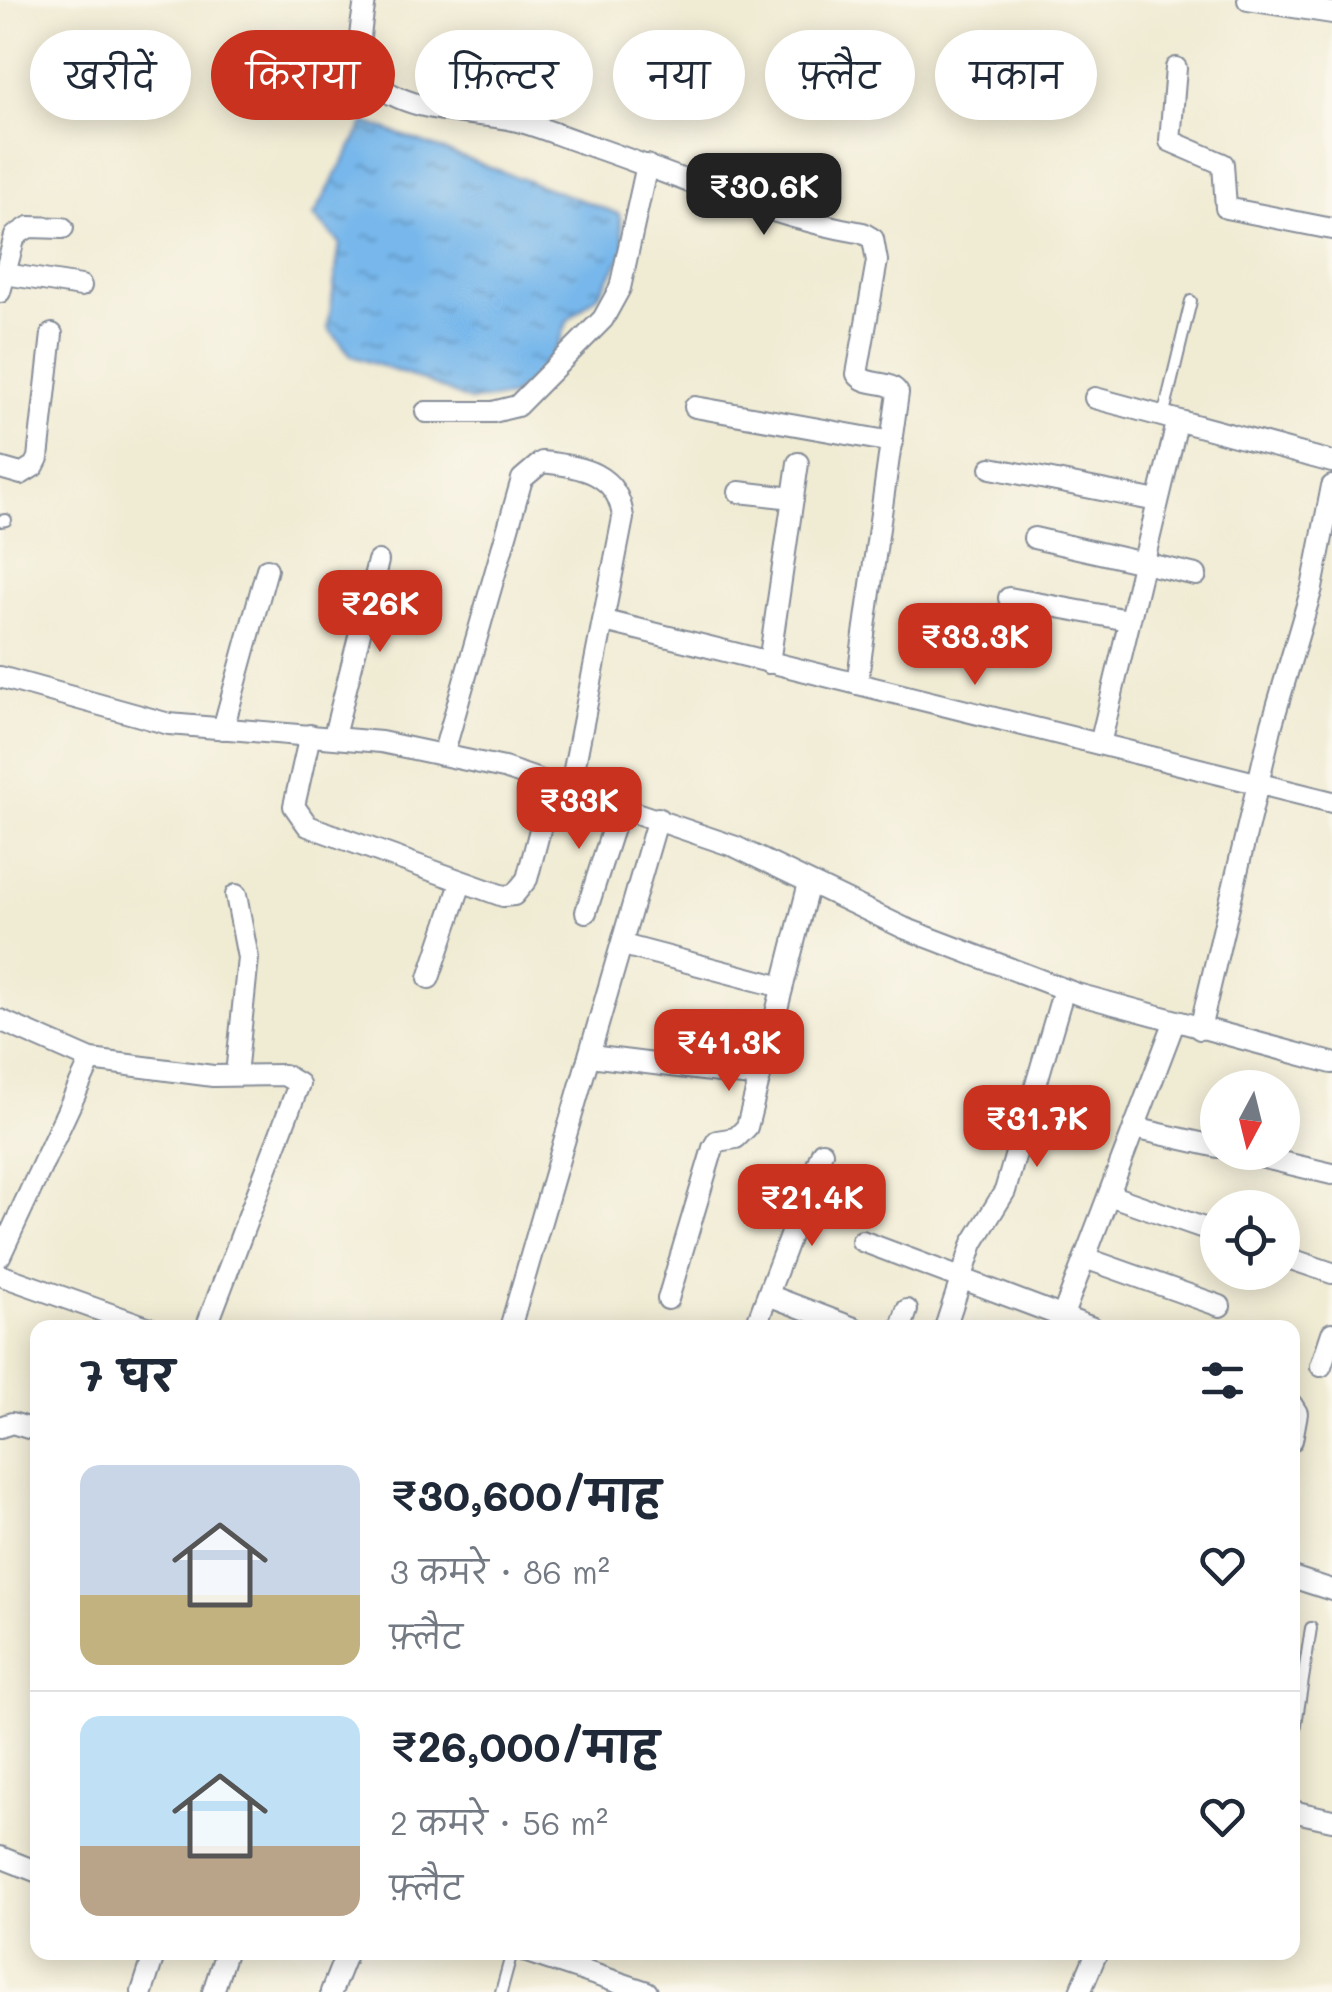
<!DOCTYPE html>
<html lang="hi">
<head>
<meta charset="utf-8">
<style>
  body { margin:0; font-family:Mali,"Playpen Sans Deva",sans-serif; background:#f2f2f3; color:#1f2937; height:100vh; display:flex; flex-direction:column; font-size:38px; white-space:nowrap }
  * { box-sizing:border-box; margin:0 }
  p { font-size:32px; color:#747a83 }
  .icon { flex:none; width:55px; height:55px; fill:none; stroke:currentColor; stroke-width:2; stroke-linecap:round; stroke-linejoin:round }
  .map { position:relative; flex:1; overflow:hidden }
  .sheet { position:absolute; left:30px; top:1320px; width:1270px; height:640px; display:flex; flex-direction:column; background:#fff; border-radius:20px; box-shadow:0 5px 25px #0003 }
  .sheet>* { flex:none }
  .top-card { position:absolute; left:30px; top:30px; width:1272px; height:90px; display:flex; gap:20px }
  .needle { width:65px; rotate:187deg }
  .tools { position:absolute; left:1200px; top:1070px; display:grid; gap:20px }
  .tools a { display:grid; place-items:center; width:100px; height:100px; border-radius:50%; background:#fff; box-shadow:0 5px 25px #0003; font-size:50px }
  .price { position:absolute; translate:-50% -85px; padding:0 22px; border-radius:20px; background:#c8321e; color:#fff; font-size:32px; line-height:65px; filter:drop-shadow(0 2px 5px #0008) }
  .price::after { content:''; position:absolute; left:50%; top:60px; width:30px; height:22px; margin-left:-15px; background:inherit; clip-path:polygon(0 0,100% 0,50% 100%) }
  .price.current { background:#222; color:#fff }
  ul { padding:0; list-style:none }
  li { display:flex; align-items:center; gap:30px; height:250px; padding:0 50px }
  li+li { border-top:2px solid #e0e1e3 }
  li span { display:grid; place-items:center; flex:none; width:280px; height:200px; border-radius:20px; color:#555 }
  li>.icon { margin-inline-start:auto }
  span .icon { width:120px; height:120px; fill:#fffc; stroke-width:1 }
  li b { font-size:42px }
  h2 { display:flex; justify-content:space-between; align-items:center; height:120px; padding:0 50px; font-size:42px }
  .chip { padding:0 35px; border-radius:45px; background:#fff; box-shadow:0 5px 25px #0003; font-size:35px; line-height:90px }
  .chip.current { background:#c8321e; color:#fff }
  .map>svg:first-child { display:block }
</style>
</head>
<body>
<div class="map">
<svg width="1332" height="1992" viewBox="0 0 1332 1992">
  <defs>
    <pattern id="water-ripples" width="26" height="14" patternUnits="userSpaceOnUse" patternTransform="scale(2.5)"><rect width="26" height="14" fill="#77b7eb"/><path d="M2 4q2-2 4 0t4 0M15 11q2-2 4 0t4 0" fill="none" stroke="#6195c2"/></pattern>
  </defs>
  <rect width="100%" height="100%" fill="#fbf7ec"/>
  <filter id="ink" filterUnits="userSpaceOnUse"><feTurbulence type="fractalNoise" baseFrequency=".01" numOctaves="2"/><feDisplacementMap in="SourceGraphic" scale="20" xChannelSelector="R" yChannelSelector="G"/><feConvolveMatrix kernelMatrix="1 2 1 2 8 2 1 2 1" color-interpolation-filters="sRGB"/></filter>
  <filter id="wash" filterUnits="userSpaceOnUse"><feTurbulence type="fractalNoise" baseFrequency=".0048" numOctaves="4" result="noise"/><feDisplacementMap in="SourceGraphic" scale="40" xChannelSelector="R" yChannelSelector="G"/><feGaussianBlur stdDeviation="2.25" result="paint"/><feColorMatrix in="noise" values="0 0 0 0 0 0 0 0 0 0 0 0 0 0 0 0 0 1.4 0 .05"/><feComposite in="paint" operator="in"/></filter>
  <g filter="url(#wash)">
    <rect width="100%" height="100%" fill="#f0ebd3"/>
    <path fill="url(#water-ripples)" stroke="#4973a4" stroke-width="2.5" d="M365 122 619 214 626 250 599 294 568 320 557 348 539 373 511 397 470 401 425 381 352 356 328 328 340 243 314 216Z"/>
  </g>
  <g filter="url(#ink)">
    <g fill="none" stroke-linecap="round" stroke-linejoin="round">
      <g stroke="#868d98" stroke-width="14">
        <g id="lane">
          <path d="M1163 417 1191 301"/>
          <path d="M0 521 6 520"/>
          <path d="M1292 1750 1311 1628"/>
          <path d="M501 1992 512 1952"/>
        </g>
      </g>
      <g stroke="#868d98" stroke-width="24">
        <g id="street">
          <path d="M365 0C362 24 352 61 371 80 405 112 466 112 508 119 535 124 562 137 588 145 680 176 767 217 863 233L873 239 877 261 857 374C867 388 889 378 898 393L857 684"/>
          <path d="M1248 0 1332 13"/>
          <path d="M1176 68 1170 141 1223 164 1226 208 1332 229"/>
          <path d="M5 274 81 286"/>
          <path d="M0 292 15 236 29 227 63 228"/>
          <path d="M1095 398 1332 462"/>
          <path d="M695 407 892 442"/>
          <path d="M426 412H493L517 406 603 319 620 288 647 165"/>
          <path d="M0 468 21 474 34 466 38 458 52 334"/>
          <path d="M991 468 1157 501"/>
          <path d="M739 492 793 498"/>
          <path d="M1034 538 1196 575"/>
          <path d="M1009 598 1128 620"/>
          <path d="M605 621 1332 802"/>
          <path d="M769 663 798 463"/>
          <path d="M0 677 169 724 381 742 504 768 736 847 904 928 1077 994 1332 1063"/>
          <path d="M223 729 267 569"/>
          <path d="M310 735 294 806 308 826 503 896 514 895 527 879 552 784"/>
          <path d="M334 736 378 561"/>
          <path d="M1100 744 1177 423"/>
          <path d="M444 752 522 479 542 462C581 466 619 473 623 518L570 790"/>
          <path d="M236 895 248 958 236 1075"/>
          <path d="M586 912 620 806"/>
          <path d="M623 945 782 987"/>
          <path d="M429 978 461 883"/>
          <path d="M0 1020 91 1060 213 1076 284 1075 299 1084 206 1328"/>
          <path d="M1200 1029 1272 724 1312 588 1332 486"/>
          <path d="M590 1056 759 1077"/>
          <path d="M1134 1128 1218 1147"/>
          <path d="M1239 1152 1332 1174"/>
          <path d="M1109 1195 1218 1233"/>
          <path d="M862 1241 1093 1328"/>
          <path d="M0 1256 91 1060"/>
          <path d="M1282 1256 1332 1273"/>
          <path d="M1085 1258 1220 1306"/>
          <path d="M0 1275 150 1328"/>
          <path d="M768 1295 854 1328"/>
          <path d="M668 1299 713 1148 717 1141 736 1138 747 1127 809 883"/>
          <path d="M510 1328 658 818"/>
          <path d="M755 1328 822 1152"/>
          <path d="M901 1328 907 1310"/>
          <path d="M945 1328 973 1243 1005 1191 1064 989"/>
          <path d="M1058 1328 1174 1023"/>
          <path d="M1321 1366 1332 1333"/>
          <path d="M1292 1405 1297 1413 1292 1440"/>
          <path d="M0 1427 12 1423 38 1431"/>
          <path d="M1292 1577 1332 1590"/>
          <path d="M1292 1811 1332 1820"/>
          <path d="M0 1857 38 1872"/>
          <path d="M527 1952 647 1992"/>
          <path d="M142 1992 155 1952"/>
          <path d="M213 1992 226 1952"/>
          <path d="M331 1992 347 1952"/>
          <path d="M1080 1992 1097 1952"/>
        </g>
      </g>
      <use href="#lane" stroke="#fff" stroke-width="10"/>
      <use href="#street" stroke="#fff" stroke-width="20"/>
    </g>
  </g>
</svg>
<div class="tools">
<a><svg class="needle" viewBox="-14 -14 28 28"><path d="M0-13l5 13h-10z" fill="#e53935"/><path d="M0 13l5-13h-10z" fill="#747a83"/></svg></a>
<a><svg class="icon" aria-label="locate" viewBox="0 0 24 24"><circle cx="12" cy="12" r="6"/><path d="M12 2v4M12 18v4M2 12h4M18 12h4"/></svg></a>
</div>
<b class="price current" style="left:764px;top:238px">₹30.6K</b>
<b class="price" style="left:380px;top:655px">₹26K</b>
<b class="price" style="left:975px;top:688px">₹33.3K</b>
<b class="price" style="left:579px;top:852px">₹33K</b>
<b class="price" style="left:729px;top:1094px">₹41.3K</b>
<b class="price" style="left:1037px;top:1170px">₹31.7K</b>
<b class="price" style="left:812px;top:1249px">₹21.4K</b>
<div class="top-card">
<a class="chip">खरीदें</a>
<a class="chip current">किराया</a>
<a class="chip">फ़िल्टर</a>
<a class="chip">नया</a>
<a class="chip">फ़्लैट</a>
<a class="chip">मकान</a>
</div>
<section class="sheet">
<h2>7 घर<svg class="icon" aria-label="filters" viewBox="0 0 24 24"><path d="M4 7h16M4 17h16"/><circle cx="9" cy="7" r="2"/><circle cx="15" cy="17" r="2"/></svg></h2>
<ul>
<li><span style="background:linear-gradient(#c9d6e8 65%,#c2b280 0)"><svg class="icon" aria-label="home" viewBox="0 0 24 24"><path d="M3 11l9-7 9 7M6 9v11h12V9"/></svg></span><div><b>₹30,600/माह</b><p>3 कमरे · 86 m²</p><p>फ़्लैट</p></div><svg class="icon" aria-label="heart" viewBox="0 0 24 24"><path d="M12 20l-8-8c-3-5 5-10 8-4 3-6 11-1 8 4z"/></svg></li>
<li><span style="background:linear-gradient(#bfe0f5 65%,#b9a48a 0)"><svg class="icon" aria-label="home" viewBox="0 0 24 24"><path d="M3 11l9-7 9 7M6 9v11h12V9"/></svg></span><div><b>₹26,000/माह</b><p>2 कमरे · 56 m²</p><p>फ़्लैट</p></div><svg class="icon" aria-label="heart" viewBox="0 0 24 24"><path d="M12 20l-8-8c-3-5 5-10 8-4 3-6 11-1 8 4z"/></svg></li>
</ul>
</section>
</div>
</body>
</html>
